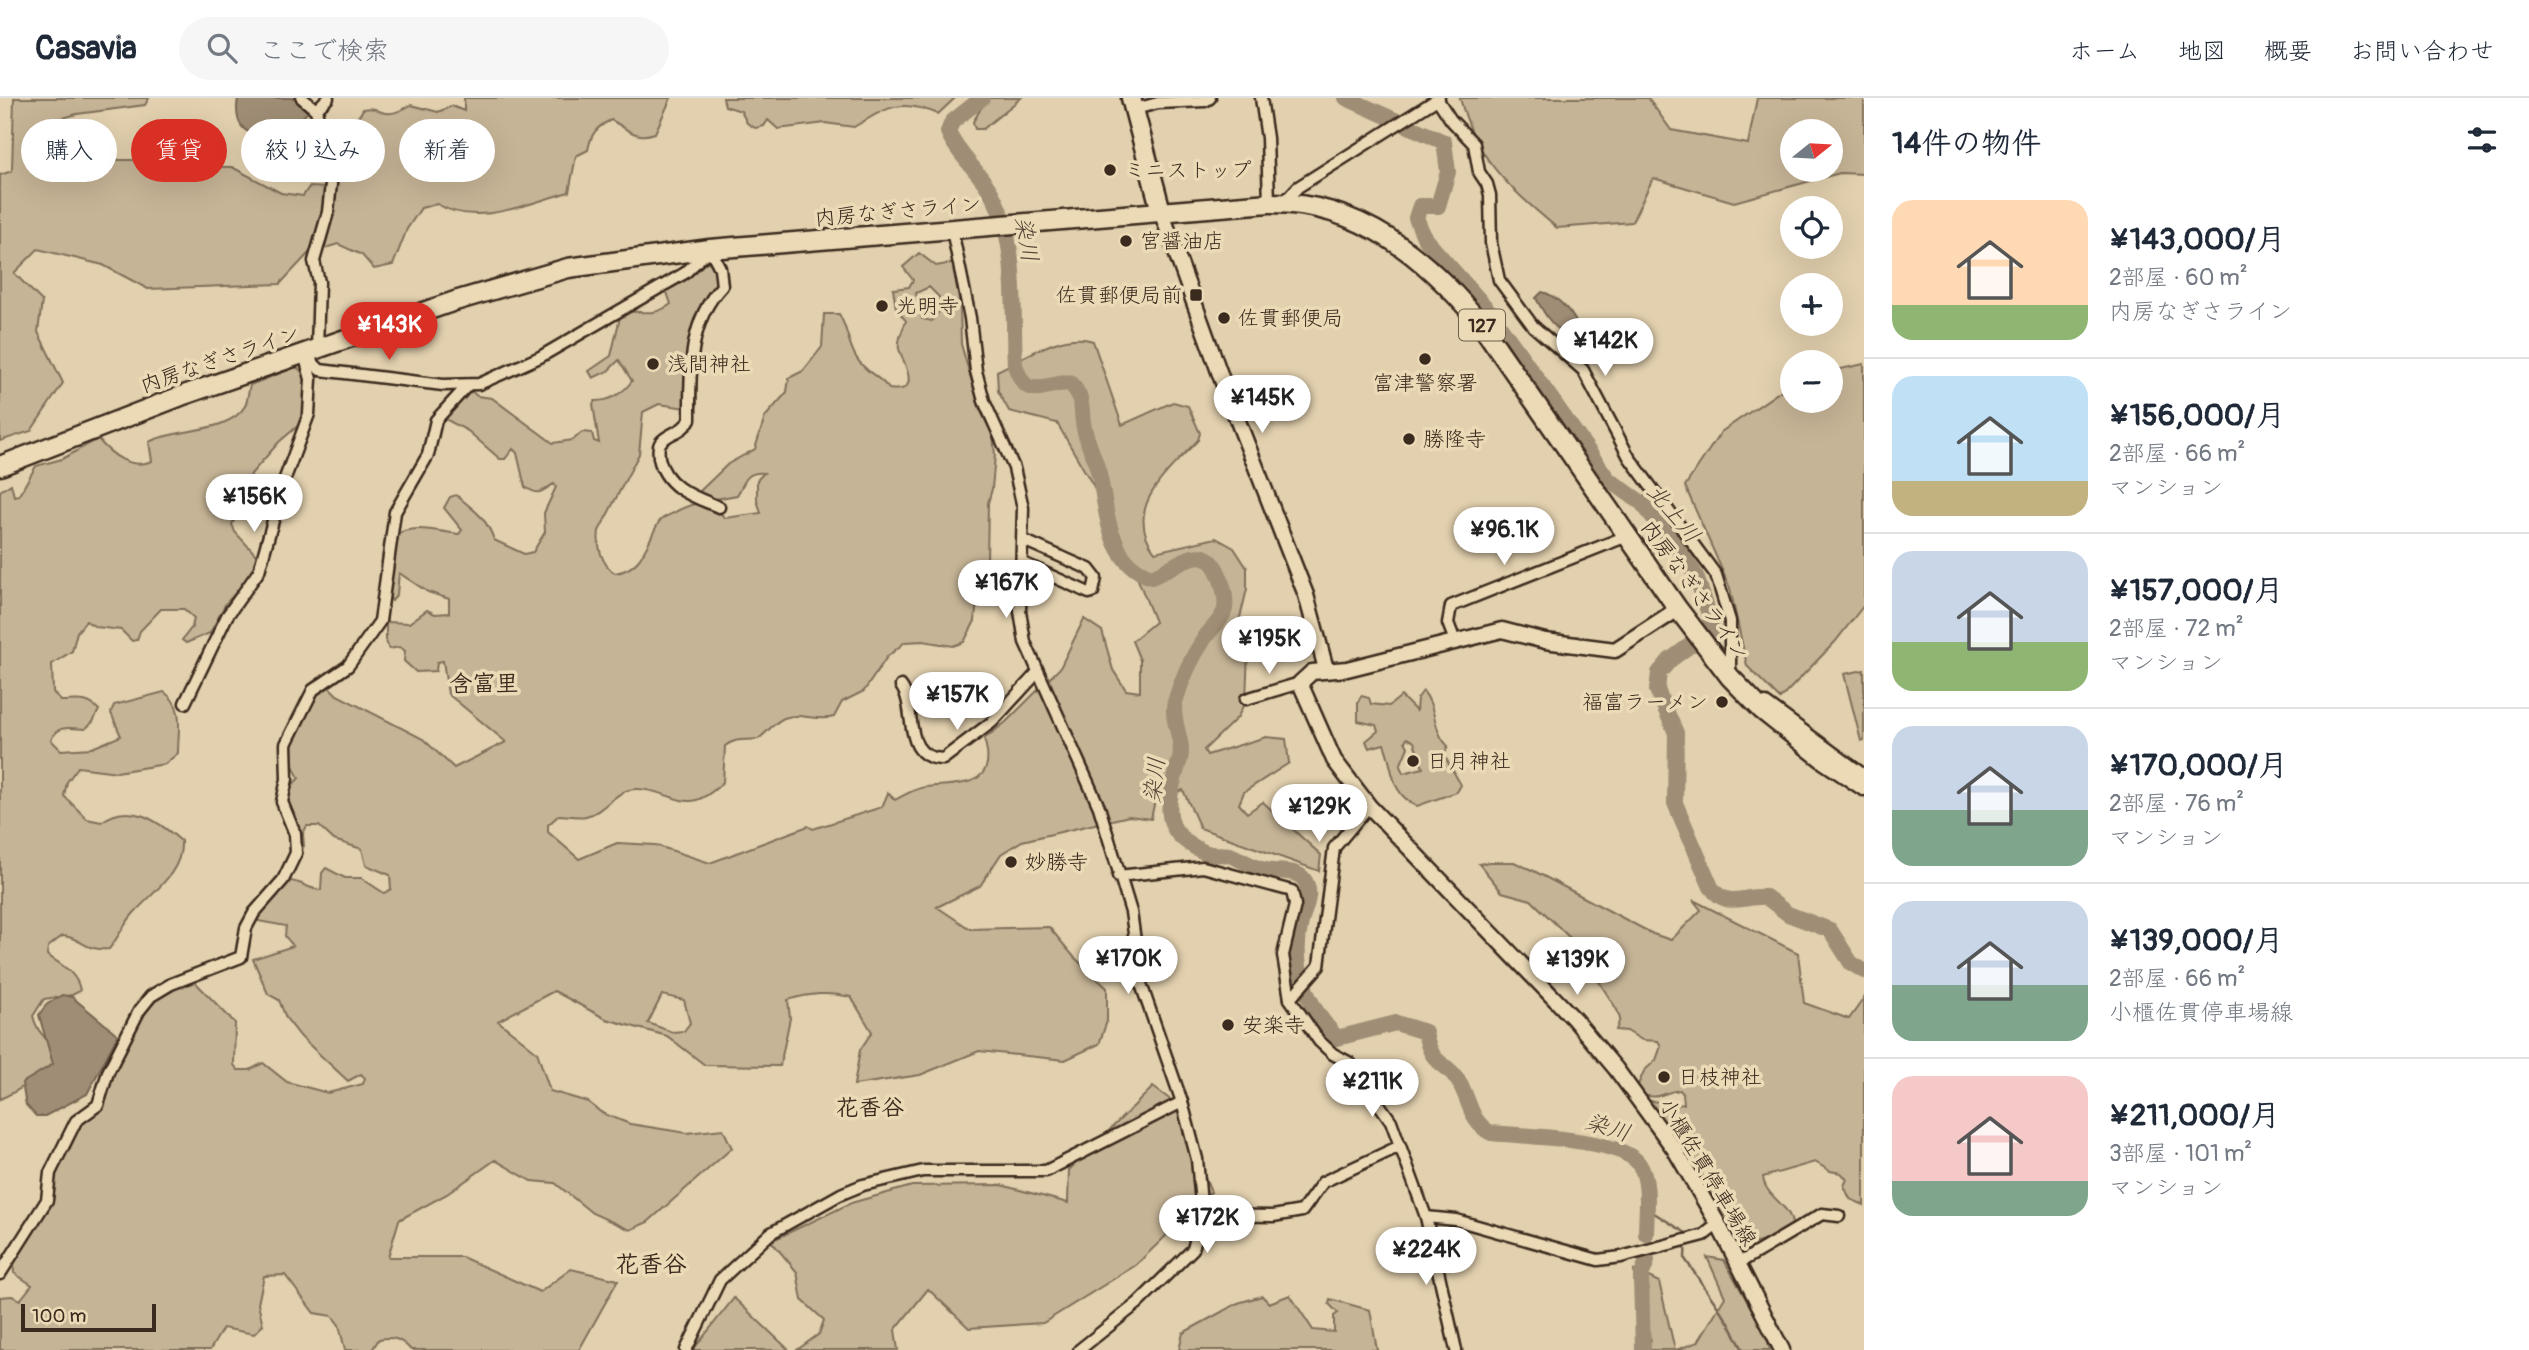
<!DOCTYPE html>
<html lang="ja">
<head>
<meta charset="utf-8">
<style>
  body { margin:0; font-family:Pangolin,"Klee One",sans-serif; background:#f6f6f7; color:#1f2937; height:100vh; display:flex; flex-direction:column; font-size:26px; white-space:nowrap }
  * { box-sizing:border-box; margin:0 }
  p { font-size:23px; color:#747a83 }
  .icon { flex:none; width:38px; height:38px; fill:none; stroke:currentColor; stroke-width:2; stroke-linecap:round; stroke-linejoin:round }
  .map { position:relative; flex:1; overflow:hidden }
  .side { display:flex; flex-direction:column; background:#fff; width:665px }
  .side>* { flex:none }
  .hud { position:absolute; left:21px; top:21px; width:665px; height:63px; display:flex; gap:14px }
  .needle { width:46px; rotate:72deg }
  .fabs { position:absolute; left:1780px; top:21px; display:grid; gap:14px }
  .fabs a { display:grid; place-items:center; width:63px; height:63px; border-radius:50%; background:#fff; box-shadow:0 7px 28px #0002; font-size:35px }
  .scale { position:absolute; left:21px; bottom:18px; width:135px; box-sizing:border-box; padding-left:7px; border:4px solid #3b2a1e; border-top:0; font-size:19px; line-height:24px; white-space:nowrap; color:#3b2a1e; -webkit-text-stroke:5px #ecdab7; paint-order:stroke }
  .price { position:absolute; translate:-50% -60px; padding:0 16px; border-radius:24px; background:#fff; color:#222; font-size:23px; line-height:46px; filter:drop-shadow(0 2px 4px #0008) }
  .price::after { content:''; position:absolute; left:50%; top:42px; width:21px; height:16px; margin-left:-10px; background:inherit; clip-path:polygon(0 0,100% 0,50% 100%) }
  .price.active { background:#d93025; color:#fff }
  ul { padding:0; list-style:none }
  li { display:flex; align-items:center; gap:21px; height:175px; padding:0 28px }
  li+li { border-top:2px solid #e0e1e3 }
  li span { display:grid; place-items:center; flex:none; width:196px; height:140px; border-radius:21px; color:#555 }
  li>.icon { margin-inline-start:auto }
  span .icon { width:84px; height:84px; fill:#fffc; stroke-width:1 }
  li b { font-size:30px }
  h2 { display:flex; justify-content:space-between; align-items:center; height:84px; padding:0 28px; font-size:30px }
  .chip { padding:0 24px; border-radius:32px; background:#fff; box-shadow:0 7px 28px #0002; font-size:24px; line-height:63px }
  .chip.active { background:#d93025; color:#fff }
  header { display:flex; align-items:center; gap:42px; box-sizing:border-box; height:98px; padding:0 35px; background:#fff; border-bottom:2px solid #e0e1e3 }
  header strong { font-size:33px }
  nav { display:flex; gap:38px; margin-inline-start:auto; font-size:24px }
  .search { width:490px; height:63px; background:#f6f6f7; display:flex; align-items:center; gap:18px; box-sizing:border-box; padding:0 24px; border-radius:38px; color:#747a83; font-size:26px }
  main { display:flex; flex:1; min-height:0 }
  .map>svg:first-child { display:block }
</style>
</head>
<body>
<header>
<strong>Casavia</strong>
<div class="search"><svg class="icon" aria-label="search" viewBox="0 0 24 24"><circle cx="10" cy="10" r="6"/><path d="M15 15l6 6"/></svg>ここで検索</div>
<nav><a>ホーム</a><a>地図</a><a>概要</a><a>お問い合わせ</a></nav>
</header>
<main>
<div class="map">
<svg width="1864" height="1252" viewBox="0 0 1864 1252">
  <rect width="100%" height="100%" fill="#e2d0ae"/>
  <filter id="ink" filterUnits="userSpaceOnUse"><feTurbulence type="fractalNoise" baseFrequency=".0143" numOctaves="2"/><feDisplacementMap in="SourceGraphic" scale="14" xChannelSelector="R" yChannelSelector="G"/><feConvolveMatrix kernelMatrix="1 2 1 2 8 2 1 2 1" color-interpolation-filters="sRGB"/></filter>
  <g filter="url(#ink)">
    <g fill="#c6b496" stroke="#806f5a" stroke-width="2" fill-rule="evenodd">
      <path d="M14 0H149L145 7 77 16 49 24 57 43 66 54 120 62H156L173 68 232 69 281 95 303 98 309 89 331 90 335 68 331 66 323 29 324 22 331 20C345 26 356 27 363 11 383 6 378 26 411 7L438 14 452 8 464 13V0H671L655 35C635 42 628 31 611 22 596 29 591 36 588 52L576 58 569 94C528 105 477 130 437 106L421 110 407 131 393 167 374 171 362 157 338 146 309 155 280 186 148 191 103 167 38 151 14 175 42 203 38 234 63 285 31 333 0 343V77L12 73Z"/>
      <path d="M723 0H955L938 16C900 0 888 9 854 29L825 25 778 31 768 22 764 28 755 30 747 25 741 13 725 8Z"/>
      <path d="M987 0H1021L983 31H975L973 24Z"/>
      <path d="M1460 0H1648L1671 32 1748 46 1757 0H1864V76L1840 75 1734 104 1653 80 1632 124 1557 130C1510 90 1476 62 1460 0ZM1792 33H1830V72H1792Z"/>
      <path d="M919 155 936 168 953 165 960 207 961 246 980 312 993 337 995 357 992 391 988 405 987 465 979 477 975 523 964 544 953 548 923 543 905 544 887 559 864 593 842 604 834 619C817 624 801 614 784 620 773 625 767 635 758 641 744 643 738 639 725 648L723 684C686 721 677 693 638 691 615 690 606 714 586 718 578 720 567 717 559 717L548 727V734L579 761 617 745 655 747 710 765 808 728 813 731 882 709 888 695 895 702C904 697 914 691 925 689 958 685 1000 691 984 641L1006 624 1060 570 1084 521 1102 533 1113 572 1126 592 1140 594V562L1132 543 1155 524 1116 427 1057 325 1009 313 998 293 997 273C1025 260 1061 233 1093 243L1122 327 1173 304 1188 308 1200 335 1198 342C1170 372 1121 409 1155 454L1216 440 1234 450 1247 470V491L1238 528 1248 553 1246 601 1238 619 1204 652 1207 657 1266 639 1286 641 1289 665 1244 694 1239 706 1247 715 1263 704 1321 757 1319 773 1200 730 1183 692 1155 702 1151 721 1129 718 1022 743 1001 756 980 788 937 809 970 831 1049 829 1074 859 1107 890V923L1099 946 1065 962 979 953 920 977 854 987 860 952 872 934 851 899C828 894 811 895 788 902L790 920 780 968 705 967 667 938 606 921 554 893 498 923 537 954 550 993 588 1004 602 1015 630 1026 687 1035 723 1031 732 1050 648 1124 630 1132 592 1115 555 1085 531 1083 495 1062 447 1096 399 1122 388 1159H462L540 1194 571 1171 618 1182 579 1252H411C401 1241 393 1238 379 1241L372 1252H345L339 1227 332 1218 314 1215 285 1177 264 1178 258 1206 263 1227 254 1236 223 1230 210 1252H0V1199L12 1198 20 1202 32 1187 14 1175 13 1160 53 1091 55 1072 65 1051 69 1052 83 1021 96 1015 104 990 131 935 167 882H193L235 925 234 967 238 972H250L263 965 287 984 328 995 363 986 365 980 361 976 348 983 301 939 286 920 279 902 268 896 253 861 293 848 285 838 286 828 258 823C258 811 276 785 288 783 299 782 310 792 321 792L322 775 326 770 345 780H361L384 795 391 791 390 777 366 767 362 751 334 742 319 728H307L303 735 304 748 299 746 285 695 299 680 287 655 302 619 315 602 316 594 327 587 337 597 423 641 454 670 506 644 448 596 443 563 437 564 436 573 416 574 404 563 405 553 400 549 389 551 386 543V524L409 525 427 512 435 516 449 515V501L428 494 399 475 397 496 392 503C379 487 398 457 395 438 410 425 440 434 459 436L462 432 444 410 450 399 456 397C473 411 487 420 494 442L524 456 533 454 545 434 544 415 556 389 554 386C541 393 540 399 525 389L517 355 513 351 505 361H500L468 333 447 322 445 317 470 292 477 298 492 300 553 345 573 342 582 334 592 335 594 343 599 345 593 306 595 303C611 303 623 295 632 283L619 262 608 273 593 280 589 273 611 258 621 215C640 210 651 221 671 206L664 186 706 164 714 165 723 181 695 231 697 307 693 311 659 306 643 314 639 356 599 433C597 448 601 466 615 475 644 471 646 445 659 424 663 418 671 417 677 413 698 402 708 401 725 420L761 415 757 402V382L764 375C745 373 745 385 737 397L710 402 699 399V394L728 366 755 351 765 319 787 294 789 280 803 273 822 249 824 216H839C848 231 848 246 856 259 865 275 880 278 889 291 923 296 904 266 899 251 897 242 903 231 906 223L896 210 893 191 909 189 913 182 903 169ZM929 189 939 199 941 211 932 223 922 221 916 195ZM662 897 684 902 690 925 684 933 672 934 648 925Z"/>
      <path d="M1864 266V507L1835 544 1780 601 1747 568 1730 490 1685 388 1721 334 1792 285V303H1830L1831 273Z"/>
      <path d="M296 269C314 280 307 303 306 321L279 344 251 376 241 410 232 426 235 434 258 459 257 472 226 505 210 535 186 545 182 542 192 529 194 520 184 511H161L140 533 137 542 132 543 121 532 96 529 86 523 77 534 72 553 52 566 53 594 61 603C77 603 87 599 99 612L93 624 85 631C69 630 58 626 51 642L61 652 92 650 121 638 111 615 114 607 164 594C185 608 178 631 178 655L165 666 117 674 78 669 67 684 64 698 87 721 101 724C130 703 157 722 181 743 183 774 154 793 134 815 124 826 118 840 109 851 82 853 82 839 62 838L48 849 47 857C60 866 78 875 80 893L72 897 44 901 33 918C38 939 51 940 59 963 45 976 18 993 0 1001V393L11 386 14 398 19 397 36 368 62 361 98 341C111 357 131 372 152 363L149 344C174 330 229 336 245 308 248 303 248 293 250 287Z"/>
      <path d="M1864 572V642L1861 643 1844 576Z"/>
      <path d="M1423 593C1437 609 1432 633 1448 648L1444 657 1461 687 1457 694 1417 708C1389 695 1394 670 1384 646L1369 650 1366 643 1378 633 1376 627 1358 623V604L1361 598 1369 600 1371 606 1389 608 1401 598 1416 613 1417 601ZM1407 640 1414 644 1423 670 1403 675 1400 668 1408 649 1405 643Z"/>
      <path d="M1489 764H1514L1534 773 1653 836 1671 842 1701 812 1693 802 1798 855 1804 905 1849 921 1864 900V1107L1850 1101 1844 1088 1847 1081 1841 1075 1830 1073 1815 1064 1763 1079C1765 1100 1792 1107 1792 1128 1769 1137 1756 1157 1729 1137L1681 1048 1647 1007 1650 1003 1660 1004 1665 1009 1684 1006 1683 996 1680 992C1661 994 1659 1003 1640 996L1637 989 1644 973 1656 962 1661 948 1658 943 1642 942 1627 933 1616 932 1620 921 1617 912 1573 843 1531 802 1502 794 1479 766Z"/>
      <path d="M1153 989 1182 1010 1197 1061 1211 1094 1136 1167 1043 1225 969 1230 928 1191 895 1232 898 1252H797L819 1236 824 1222 802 1202 797 1174 771 1143 851 1105 912 1088 1001 1087 1068 1105 1069 1072Z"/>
      <path d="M1707 1159 1724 1162 1766 1237 1770 1252H1676L1698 1244 1725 1199Z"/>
      <path d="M1634 1172 1659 1184 1675 1252H1643L1651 1242 1636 1215Z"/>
      <path d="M1290 1197 1313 1232 1334 1234V1218L1338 1215 1329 1206 1330 1201 1370 1212 1377 1252H1179L1183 1235 1238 1205 1262 1198 1269 1205Z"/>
      <path d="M734 1200 789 1252H693Z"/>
    </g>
    <g fill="#9f8d74" stroke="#776552" stroke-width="2">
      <path d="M238 0H295L308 14C284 38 229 54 238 0Z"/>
      <path d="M1542 194C1556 197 1571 213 1577 226L1567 235C1553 232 1542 212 1536 200Z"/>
      <path d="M62 897 72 899 118 937 87 996 45 1018H36L26 1007 22 985 53 966 39 917 46 907Z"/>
    </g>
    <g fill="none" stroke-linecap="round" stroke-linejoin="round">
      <path stroke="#776552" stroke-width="2.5" d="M1646 1110 1686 1135 1685 1161 1729 1225 1743 1252"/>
      <g stroke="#9f8d74" stroke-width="16">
        <path d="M982 0 952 24 948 34C958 57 980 74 992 96 1019 146 1012 211 1015 267 1027 305 1041 285 1070 285 1085 300 1080 311 1084 330 1087 344 1094 358 1098 372 1108 410 1105 463 1151 479 1165 475 1189 454 1204 459 1219 464 1227 497 1225 511 1223 522 1210 531 1204 541 1192 559 1181 583 1175 604 1170 623 1185 643 1180 661 1174 681 1164 708 1173 728 1179 741 1198 753 1211 756 1218 757 1225 755 1232 758 1242 762 1251 768 1261 771 1274 776 1297 769 1305 783 1313 796 1304 811 1301 824 1290 868 1307 908 1337 940L1396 925 1425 934C1432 972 1447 961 1460 986 1471 1005 1470 1024 1491 1035 1521 1038 1622 1040 1639 1066 1651 1083 1646 1116 1646 1136"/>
        <path d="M1346 0 1444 44 1448 74 1438 108H1420L1416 120 1425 141 1489 213 1608 381 1642 405 1687 463 1696 478 1710 519 1711 532 1670 562 1659 575 1657 592 1676 635 1675 705 1711 789C1727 812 1743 797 1766 799L1788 816 1830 832 1851 865 1864 873"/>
        <path d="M1643 1252 1641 1178 1647 1163"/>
      </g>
      <g stroke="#3b2a1e" stroke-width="15">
        <g id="street">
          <path d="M302 0 316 12 332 76 328 114 314 163 319 184 317 251"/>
          <path d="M1261 0 1267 40 1269 105"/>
          <path d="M1438 2 1451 22 1474 46 1479 74 1487 86 1490 97 1491 145 1499 182 1533 228 1583 272 1629 359 1716 477 1730 523V575"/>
          <path d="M1135 11 1158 5 1205 3 1210 0"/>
          <path d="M316 12 328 0"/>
          <path d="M1284 104 1298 89 1439 0"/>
          <path d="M952 132 970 220 976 273 984 303 1014 370 1023 410 1020 513 1025 544 1099 709 1131 814 1141 886 1182 1004 1197 1061 1202 1117 1193 1151 1138 1205 1079 1252"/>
          <path d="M304 256 320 272 443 287 479 286 540 259 614 216 685 175 710 151 720 170 722 188C688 224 690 274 690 321 683 335 669 334 661 344 657 348 659 356 659 360 666 391 695 399 719 409"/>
          <path d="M1023 465 1089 495 1093 494 1096 480 1089 471 1023 442"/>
          <path d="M1455 543 1448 525 1451 508 1627 438"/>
          <path d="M901 588C918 610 900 660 943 661L992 624 1037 575"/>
          <path d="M1246 601 1300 585"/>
          <path d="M185 605 227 518 259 473 284 383 309 316 311 281 304 256"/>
          <path d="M1766 605 1864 677"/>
          <path d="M1118 778 1203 769 1292 793 1295 807 1283 857 1290 901 1319 943 1333 956 1350 965 1391 1023 1426 1119 1456 1252"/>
          <path d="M1290 901 1319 868 1334 750 1369 708"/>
          <path d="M1202 1117 1273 1118 1302 1113 1323 1084 1400 1048"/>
          <path d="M1426 1119 1456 1122 1598 1162 1621 1159 1704 1137 1718 1126"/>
          <path d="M1739 1165 1822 1116 1839 1118"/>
          <path d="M0 1176 47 1102 50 1075 76 1023 98 1007 108 974 139 913 151 898 171 886 241 859 246 830 254 815 283 782 296 755 295 736 282 704 287 681 286 646 313 592 348 568 380 523 395 414 428 357 436 322 467 288"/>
          <path d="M686 1252 720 1182 771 1135 841 1096 863 1087 923 1073H1046L1182 1004"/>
        </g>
      </g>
      <g stroke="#3b2a1e" stroke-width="19">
        <g id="secondary">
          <path d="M1161 113 1225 290 1306 497 1326 571"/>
          <path d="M1678 511 1615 552 1545 543 1502 532 1347 571 1312 574 1300 585 1334 662 1369 708 1574 921 1616 971 1675 1052 1718 1126 1782 1252"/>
        </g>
      </g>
      <g stroke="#3b2a1e" stroke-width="23">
        <g id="highway">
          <path d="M1131 0 1161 113"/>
          <path d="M0 368 181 298 455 203 568 170 710 151 1269 105C1359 104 1426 159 1480 225L1678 511 1730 579 1762 612 1825 662 1864 688"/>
        </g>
      </g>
      <use href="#street" stroke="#ecdab7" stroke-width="10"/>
      <use href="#secondary" stroke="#ecdab7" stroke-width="14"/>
      <use href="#highway" stroke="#ecdab7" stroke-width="18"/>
    </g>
  </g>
  <g fill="#3b2a1e" stroke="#ecdab7" stroke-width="2.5">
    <circle cx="1110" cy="72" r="7"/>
    <circle cx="1126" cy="143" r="7"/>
    <rect x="1189" y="190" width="14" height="14" rx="3.5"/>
    <circle cx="882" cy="208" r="7"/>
    <circle cx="1224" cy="220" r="7"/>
    <circle cx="1425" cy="261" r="7"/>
    <circle cx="653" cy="266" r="7"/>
    <circle cx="1409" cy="341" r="7"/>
    <circle cx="1722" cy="604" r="7"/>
    <circle cx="1413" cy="663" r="7"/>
    <circle cx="1011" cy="764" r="7"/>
    <circle cx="1228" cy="927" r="7"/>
    <circle cx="1664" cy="979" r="7"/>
  </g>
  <g text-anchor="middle" stroke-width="7" stroke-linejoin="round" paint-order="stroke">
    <rect fill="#ecdab7" stroke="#705f4c" stroke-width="2" x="1459" y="211.5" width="46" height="31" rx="5"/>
    <g font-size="19" font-weight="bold" fill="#3b2a1e">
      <text x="1482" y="234">127</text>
    </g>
    <g font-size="21" fill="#3b2a1e" stroke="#ecdab7" text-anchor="start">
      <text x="1124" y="79">ミニストップ</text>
      <text x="1140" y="150">宮醤油店</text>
      <text x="1182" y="204" text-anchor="end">佐貫郵便局前</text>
      <text x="896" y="215">光明寺</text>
      <text x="1238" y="227">佐貫郵便局</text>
      <text x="667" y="273">浅間神社</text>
      <text x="1425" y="292" text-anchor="middle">富津警察署</text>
      <text x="1423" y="348">勝隆寺</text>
      <text x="1708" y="611" text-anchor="end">福富ラーメン</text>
      <text x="1427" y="670">日月神社</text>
      <text x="1025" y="771">妙勝寺</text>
      <text x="1242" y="934">安楽寺</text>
      <text x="1678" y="986">日枝神社</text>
    </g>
    <g font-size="21" fill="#3b2a1e" stroke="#ecdab7">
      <text transform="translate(898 113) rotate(-5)" y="7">内房なぎさライン</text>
      <text transform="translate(220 261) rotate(-19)" y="7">内房なぎさライン</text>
      <text transform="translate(1695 492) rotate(54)" y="7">内房なぎさライン</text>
      <text transform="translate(1708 1074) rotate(59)" y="7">小櫃佐貫停車場線</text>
    </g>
    <g font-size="23" font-style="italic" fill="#544334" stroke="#ecdab7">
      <text transform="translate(1027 141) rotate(80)" y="8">染川</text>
      <text transform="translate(1674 415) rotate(50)" y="8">北上川</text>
      <text transform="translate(1154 682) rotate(-84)" y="8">染川</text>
      <text transform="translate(1608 1029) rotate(17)" y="8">染川</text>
    </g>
    <g font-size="23" font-weight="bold" fill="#3b2a1e" stroke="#ecdab7">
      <text x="484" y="593">含富里</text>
      <text x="870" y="1017">花香谷</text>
    </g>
    <g font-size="24" font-weight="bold" fill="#3b2a1e" stroke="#ecdab7">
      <text x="651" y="1174">花香谷</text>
    </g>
  </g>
</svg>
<div class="fabs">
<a><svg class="needle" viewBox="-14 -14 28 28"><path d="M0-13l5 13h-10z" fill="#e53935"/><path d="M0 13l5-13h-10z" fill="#747a83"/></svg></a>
<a><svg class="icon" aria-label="locate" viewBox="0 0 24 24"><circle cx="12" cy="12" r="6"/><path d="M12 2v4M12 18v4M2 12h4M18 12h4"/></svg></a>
<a>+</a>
<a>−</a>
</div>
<div class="scale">100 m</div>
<b class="price active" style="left:389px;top:264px">¥143K</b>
<b class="price" style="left:1605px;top:280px">¥142K</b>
<b class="price" style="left:1262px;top:337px">¥145K</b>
<b class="price" style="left:254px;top:436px">¥156K</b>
<b class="price" style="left:1504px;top:469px">¥96.1K</b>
<b class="price" style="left:1006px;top:522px">¥167K</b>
<b class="price" style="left:1269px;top:578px">¥195K</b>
<b class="price" style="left:957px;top:634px">¥157K</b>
<b class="price" style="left:1319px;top:746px">¥129K</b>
<b class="price" style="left:1128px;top:898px">¥170K</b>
<b class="price" style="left:1577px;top:899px">¥139K</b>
<b class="price" style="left:1372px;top:1021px">¥211K</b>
<b class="price" style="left:1207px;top:1157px">¥172K</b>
<b class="price" style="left:1426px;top:1189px">¥224K</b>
<div class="hud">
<a class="chip">購入</a>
<a class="chip active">賃貸</a>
<a class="chip">絞り込み</a>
<a class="chip">新着</a>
</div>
</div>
<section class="side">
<h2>14件の物件<svg class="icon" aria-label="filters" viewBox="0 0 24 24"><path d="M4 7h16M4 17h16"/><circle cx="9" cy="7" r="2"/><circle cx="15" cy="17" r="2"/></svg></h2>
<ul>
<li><span style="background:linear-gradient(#ffd9b3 75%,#8fb573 0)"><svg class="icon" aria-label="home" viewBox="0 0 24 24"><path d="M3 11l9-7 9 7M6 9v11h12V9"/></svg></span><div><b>¥143,000/月</b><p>2部屋 · 60 m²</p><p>内房なぎさライン</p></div></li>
<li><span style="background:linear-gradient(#bfe0f5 75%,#c2b280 0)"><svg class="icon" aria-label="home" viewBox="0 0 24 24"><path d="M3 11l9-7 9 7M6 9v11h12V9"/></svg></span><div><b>¥156,000/月</b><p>2部屋 · 66 m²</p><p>マンション</p></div></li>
<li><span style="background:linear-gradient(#c9d6e8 65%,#8fb573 0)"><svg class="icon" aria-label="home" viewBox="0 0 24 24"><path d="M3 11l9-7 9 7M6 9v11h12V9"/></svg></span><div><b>¥157,000/月</b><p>2部屋 · 72 m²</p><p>マンション</p></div></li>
<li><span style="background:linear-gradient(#c9d6e8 60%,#7fa58c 0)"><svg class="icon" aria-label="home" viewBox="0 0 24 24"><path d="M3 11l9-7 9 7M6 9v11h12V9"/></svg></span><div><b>¥170,000/月</b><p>2部屋 · 76 m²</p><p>マンション</p></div></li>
<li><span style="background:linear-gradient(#c9d6e8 60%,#7fa58c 0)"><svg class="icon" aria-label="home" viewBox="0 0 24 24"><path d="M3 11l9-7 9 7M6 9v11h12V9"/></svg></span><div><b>¥139,000/月</b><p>2部屋 · 66 m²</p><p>小櫃佐貫停車場線</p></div></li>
<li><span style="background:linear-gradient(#f6c9c9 75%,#7fa58c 0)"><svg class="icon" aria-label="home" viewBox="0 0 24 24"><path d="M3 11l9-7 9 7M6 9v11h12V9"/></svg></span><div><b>¥211,000/月</b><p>3部屋 · 101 m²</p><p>マンション</p></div></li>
</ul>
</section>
</main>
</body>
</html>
